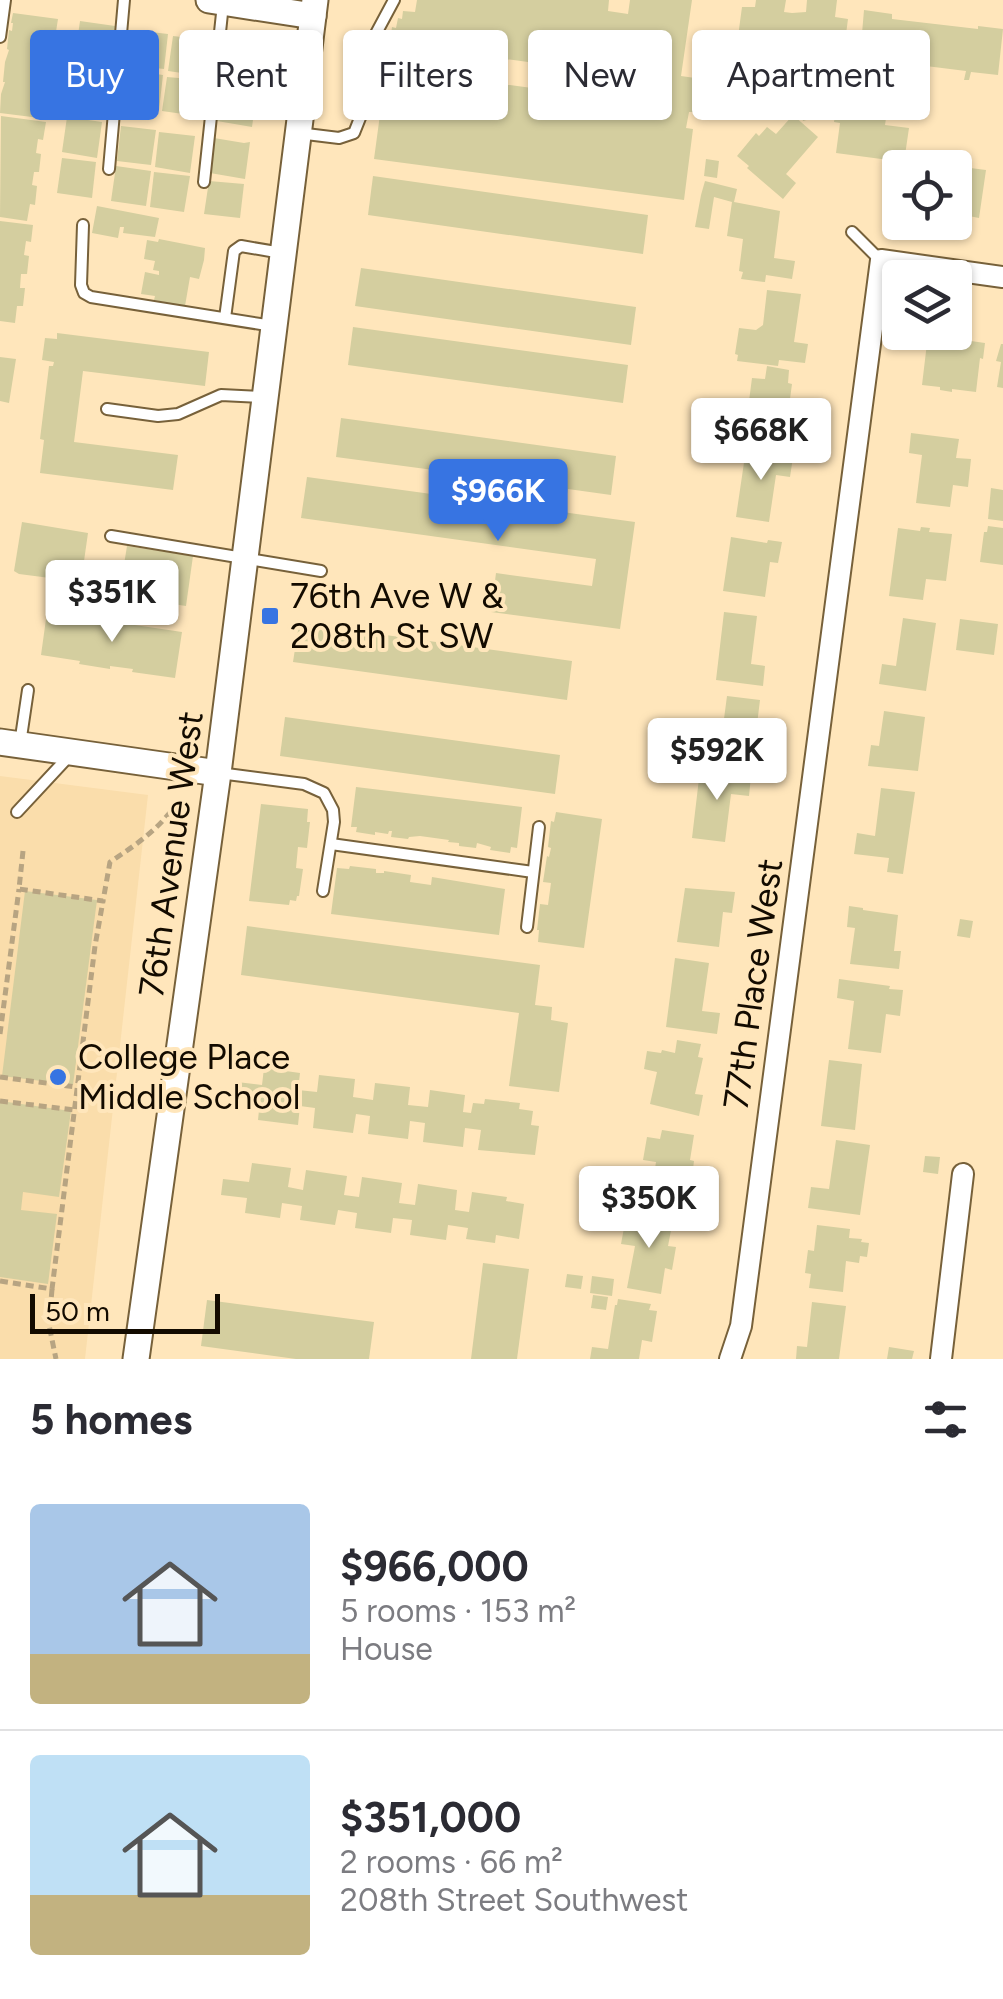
<!DOCTYPE html>
<html lang="en">
<head>
<meta charset="utf-8">
<style>
  body { margin:0; font-family:Figtree,sans-serif; background:#f7f7f7; color:#2b2b33; height:100vh; display:flex; flex-direction:column; font-size:38px; white-space:nowrap }
  * { box-sizing:border-box; margin:0 }
  p { font-size:32px; color:#7c7c81 }
  .icon { flex:none; width:55px; height:55px; fill:none; stroke:currentColor; stroke-width:2; stroke-linecap:round; stroke-linejoin:round }
  .map { position:relative; height:1359px; overflow:hidden }
  .panel { display:flex; flex-direction:column; background:#fff; flex:1 }
  .panel>* { flex:none }
  .guide { position:absolute; left:30px; top:30px; width:945px; height:90px; display:flex; gap:20px }
  .buttons { position:absolute; left:882px; top:150px; display:grid; gap:20px }
  .buttons a { display:grid; place-items:center; width:90px; height:90px; border-radius:10px; background:#fff; box-shadow:0 2px 8px #0004; font-size:50px }
  .scale { position:absolute; left:30px; bottom:25px; width:190px; box-sizing:border-box; padding-left:10px; border:5px solid #130b00; border-top:0; font-size:28px; line-height:35px; white-space:nowrap; color:#130b00; -webkit-text-stroke:8px #ffe6bb; paint-order:stroke }
  .price { position:absolute; translate:-50% -85px; padding:0 22px; border-radius:10px; background:#fff; color:#222; font-size:32px; line-height:65px; filter:drop-shadow(0 2px 5px #0008) }
  .price::after { content:''; position:absolute; left:50%; top:60px; width:30px; height:22px; margin-left:-15px; background:inherit; clip-path:polygon(0 0,100% 0,50% 100%) }
  .price.selected { background:#3774e2; color:#fff }
  ul { padding:0; list-style:none }
  li { display:flex; align-items:center; gap:30px; height:250px; padding:0 30px }
  li+li { border-top:2px solid #e1e1e2 }
  li span { display:grid; place-items:center; flex:none; width:280px; height:200px; border-radius:10px; color:#555 }
  li>.icon { margin-inline-start:auto }
  span .icon { width:120px; height:120px; fill:#fffc; stroke-width:1 }
  li b { font-size:42px }
  h2 { display:flex; justify-content:space-between; align-items:center; height:120px; padding:0 30px; font-size:42px }
  .chip { padding:0 35px; border-radius:10px; background:#fff; box-shadow:0 2px 8px #0004; font-size:35px; line-height:90px }
  .chip.selected { background:#3774e2; color:#fff }
  .map>svg:first-child { display:block }
</style>
</head>
<body>
<div class="map">
<svg width="1003" height="1359" viewBox="0 0 1003 1359">
  <rect width="100%" height="100%" fill="#ffe6bb"/>
  <path fill="#faddab" d="M0 776 148 795 85 1359H0Z"/>
  <g fill="#d4ce9f" fill-rule="evenodd">
    <path d="M417 0H609L608 11 628 14 630 0H692L681 76 695 78 694 85 697 86 693 112H689L686 128 693 129 684 200 374 159 384 85 394 87 396 73 386 72 392 27 396 28 398 18 402 19 403 11 415 12ZM476 55 623 75 620 100 472 80Z"/>
    <path d="M756 0H786L784 12 792 13 806 12 807 0H837L835 17 848 19 843 57 737 44 742 7H755Z"/>
    <path d="M864 10 892 14V19L978 29V26L1003 29 998 75 971 72 969 80H964L966 71 918 65 917 73 912 72 911 63 892 61 890 70 886 69 887 60 860 57Z"/>
    <path d="M13 13 58 19 55 38 50 37 48 51H54L52 70 46 69 44 79V83L50 84 47 102 42 101 40 118 0 113 1 94 5 82H3L5 62 9 50 7 49 9 30 12 31 13 23H11Z"/>
    <path d="M80 21 115 26 110 62 75 57Z"/>
    <path d="M134 30 168 34 164 69 129 65Z"/>
    <path d="M173 36 207 40 203 76 168 71Z"/>
    <path d="M227 45 262 49 258 86 222 80Z"/>
    <path d="M75 62 109 66 104 102 70 97Z"/>
    <path d="M129 70 163 75 159 110 124 106Z"/>
    <path d="M167 77 202 80 197 116 162 111Z"/>
    <path d="M221 87 257 90 252 127 217 121Z"/>
    <path d="M811 87 820 116 803 121 795 92Z"/>
    <path d="M843 99 888 105 885 125 909 128 904 162 836 153 840 123 834 122 835 114H841Z"/>
    <path d="M793 115 818 137 786 174 796 183 783 199 747 168 749 166 737 156 756 133 759 136 767 127 776 134Z"/>
    <path d="M1 116 46 122 43 140 38 139 36 153 41 154 39 172H34L32 185 37 186 35 205 30 204 27 221 0 217Z"/>
    <path d="M67 117 102 122 97 158 62 152Z"/>
    <path d="M121 126 156 130 151 165 117 161Z"/>
    <path d="M159 132 195 136 190 173 155 167Z"/>
    <path d="M214 138 244 143 250 142 245 179 210 173Z"/>
    <path d="M62 158 96 162 92 198 57 193Z"/>
    <path d="M706 159 719 161 717 178 704 176Z"/>
    <path d="M918 160 954 165V168H917Z"/>
    <path d="M116 166 151 171 146 206 111 201Z"/>
    <path d="M955 166 986 170 979 218 959 214 961 201 955 200Z"/>
    <path d="M154 172 190 176 184 212 150 207Z"/>
    <path d="M373 176 648 215 643 254 368 215Z"/>
    <path d="M209 181 244 184 240 218 204 214Z"/>
    <path d="M705 181 737 189 734 202 780 211 774 258 795 261 792 279 766 275 765 282 741 279 743 272 739 271 743 239 727 236 732 202 714 197 709 229 695 227 701 195Z"/>
    <path d="M97 206 159 218 155 237 123 233 124 227H120L118 238 92 233Z"/>
    <path d="M0 221 33 225 31 242 26 241 24 255 29 256 27 274H21L20 288H25L23 306H17L15 323 0 321Z"/>
    <path d="M159 239 205 248 204 260 199 279 190 277 185 306 154 300 155 296 141 294 145 272 159 275V271L153 270 155 261 144 259 147 240 158 242Z"/>
    <path d="M361 268 636 307 631 345 355 306Z"/>
    <path d="M767 290 801 294 794 342 808 344 805 363 779 360 778 366 737 361 738 355 735 354 739 328 756 330 763 325Z"/>
    <path d="M353 327 628 365 623 403 348 365Z"/>
    <path d="M57 333 209 352 205 386 83 371 74 442 178 455 173 490 40 473 44 440 40 439 49 366H53L54 362 42 360 45 338 57 339Z"/>
    <path d="M964 340 985 343 983 359 980 358 976 392 952 389V392L940 390V387L922 385 927 343 963 348Z"/>
    <path d="M1001 344H1003V388L997 387 1001 362 996 361Z"/>
    <path d="M0 357 16 359 9 403 0 401Z"/>
    <path d="M767 366 789 370 788 383 792 384 787 421 797 422 794 441 745 432 752 378 765 379Z"/>
    <path d="M341 418 616 456 611 495 568 489 567 494 563 497 558 496 557 487 500 479 498 488 485 486 486 477 336 457Z"/>
    <path d="M911 433 959 439 956 458 971 459 968 487 953 485 950 507 916 503 922 455 909 453Z"/>
    <path d="M746 449 793 457 790 477 776 475 769 522 736 517Z"/>
    <path d="M307 477 635 522 620 629 491 612 496 573 592 586 596 559 301 518Z"/>
    <path d="M991 488 1003 490V521L988 519Z"/>
    <path d="M22 522 88 533 81 582 19 574 14 571Z"/>
    <path d="M988 526 1003 528V565L980 562 984 532H987Z"/>
    <path d="M921 527 930 528 929 532 952 534 946 581 926 579 923 600 889 596 898 528 920 531Z"/>
    <path d="M731 537 767 543 768 540 782 542 778 563 770 562 765 597 723 591Z"/>
    <path d="M127 546 193 556 186 606 119 596Z"/>
    <path d="M47 612 182 632 175 678 132 672 133 669 110 666V669L79 664 80 661 41 655Z"/>
    <path d="M724 612 757 616 751 664 765 666 763 686 716 680Z"/>
    <path d="M903 618 936 623 926 691 879 684 882 664 896 666Z"/>
    <path d="M960 619 998 624 994 655 956 650Z"/>
    <path d="M299 623 572 661 567 700 293 662Z"/>
    <path d="M727 696 760 700 752 765 737 763 736 768 721 766 722 763 712 762V764L697 762 698 760 694 759 697 731 722 734Z"/>
    <path d="M884 711 925 717 918 771 868 766 871 745 879 746Z"/>
    <path d="M285 717 560 755 555 794 280 756Z"/>
    <path d="M700 770 751 776 749 796 731 794 725 842 692 838Z"/>
    <path d="M356 787 522 807 517 848 511 847 510 853 490 850 491 847 477 843 476 848 459 846V843L448 842 449 840 420 836 409 837 408 839 391 837 392 831H389L388 834 375 832V835L356 832 357 827H351Z"/>
    <path d="M881 788 915 792 903 874 887 872 889 858 854 854 857 833 875 836Z"/>
    <path d="M261 804 308 809 307 822H310L307 848 298 847 296 868 303 869 299 896H297L296 901 290 900 289 905 249 901Z"/>
    <path d="M556 812 602 819 584 948 538 942 539 930H537L540 904 548 905 551 883 543 882 547 856 549 857 551 848 548 847 551 821 554 822Z"/>
    <path d="M350 866 376 869V873H384V871L411 875 410 882 431 885 432 877 505 889 499 935 331 914 337 868 349 869Z"/>
    <path d="M685 888 735 892 732 913 723 912 719 947 677 942Z"/>
    <path d="M25 891 97 900 73 1085 2 1076Z"/>
    <path d="M849 906 863 908V910L898 915 894 951H901L899 969 850 964 855 928 847 927Z"/>
    <path d="M960 919 973 921 970 938 957 936Z"/>
    <path d="M247 926 540 965 535 1005 552 1007 551 1020 568 1023 559 1092 509 1086 519 1013 241 975Z"/>
    <path d="M675 958 709 963 702 1011 720 1013 717 1034 666 1027Z"/>
    <path d="M839 979 890 986 889 989 903 990 900 1016 886 1014 881 1053 848 1049 854 1001 837 998Z"/>
    <path d="M677 1040 701 1044 698 1057 703 1058 695 1094 703 1095 699 1116 650 1104 657 1072 644 1069 647 1051 661 1053 662 1050 675 1053Z"/>
    <path d="M829 1060 862 1064 855 1130 821 1126Z"/>
    <path d="M264 1068 300 1073 298 1090 317 1092 319 1075 355 1079 353 1097 373 1100 375 1083 410 1087 408 1105 428 1107 430 1090 465 1095 463 1112 471 1113 473 1103 484 1104 485 1099 520 1103 519 1109 533 1111 531 1125 539 1126 535 1155 478 1150 481 1130 465 1128 463 1147 423 1142 425 1123 410 1121 408 1139 368 1134 370 1116 356 1114 353 1133 313 1128 315 1108 300 1106 298 1125 258 1120 260 1100 235 1097 237 1082 262 1085Z"/>
    <path d="M0 1101 71 1111 59 1197 23 1192 21 1210 57 1214 48 1284 0 1277Z"/>
    <path d="M662 1130 694 1135 690 1160 694 1161 691 1184H687L683 1207 650 1201 656 1162 643 1160 647 1137 660 1139Z"/>
    <path d="M836 1140 870 1145 860 1215 808 1208 811 1187 829 1189Z"/>
    <path d="M925 1156 940 1157 938 1174 923 1172Z"/>
    <path d="M252 1163 291 1168 288 1187 303 1190 306 1170 347 1176 344 1195 359 1197 362 1177 402 1183 399 1203 415 1205 418 1184 457 1190 455 1210 469 1212 472 1192 507 1197 506 1201 524 1204 519 1239 496 1235 495 1243 466 1239 468 1228 448 1225 446 1240 410 1235 412 1220 393 1218 391 1233 355 1228 357 1213 338 1210 335 1225 300 1220 302 1206 282 1203 280 1218 245 1213 247 1198 221 1195 223 1179 249 1182Z"/>
    <path d="M627 1212 673 1220 668 1246 676 1247 672 1270 665 1268 661 1294 627 1288 635 1246 621 1244Z"/>
    <path d="M817 1225 850 1229 849 1238 862 1239 861 1242 869 1243 867 1257 860 1256 859 1263 846 1261 843 1292 809 1288 811 1274 805 1273 808 1250 814 1251Z"/>
    <path d="M483 1263 529 1269 517 1359H471Z"/>
    <path d="M567 1274 583 1276 581 1289 565 1287Z"/>
    <path d="M592 1276 614 1279 612 1296 590 1293Z"/>
    <path d="M593 1295 608 1297 606 1310 591 1308Z"/>
    <path d="M618 1299 651 1304 649 1310 657 1311 652 1342 642 1340 639 1359H590L592 1347 608 1349 615 1305H617Z"/>
    <path d="M207 1300 374 1322 369 1359H296L201 1346Z"/>
    <path d="M812 1302 846 1306 839 1359H796L797 1346 807 1347Z"/>
    <path d="M889 1347 914 1351 912 1359H887Z"/>
  </g>
  <g fill="none" stroke-linecap="round" stroke-linejoin="round">
    <g stroke="#77613a" stroke-width="14">
      <g id="service">
        <path d="M0 37 5 0"/>
        <path d="M298 133 339 138 354 133 360 118 372 41 394 0"/>
        <path d="M109 169 124 0"/>
        <path d="M204 182 223 4"/>
        <path d="M83 225 81 285 84 293 91 297 273 326"/>
        <path d="M852 232 880 260"/>
        <path d="M225 318 234 251 241 246 282 253"/>
        <path d="M107 409 158 416 178 414 221 395 263 397"/>
        <path d="M111 536 321 571"/>
        <path d="M20 744 28 690"/>
        <path d="M219 773 304 784 324 793 333 810 334 822 323 891"/>
        <path d="M17 812 71 754"/>
        <path d="M331 844 533 872"/>
        <path d="M527 927 539 827"/>
      </g>
    </g>
    <g stroke="#77613a" stroke-width="24">
      <g id="minor">
        <path d="M730 1359 741 1326 881 260 1003 277"/>
        <path d="M941 1359 963 1174"/>
      </g>
    </g>
    <g stroke="#77613a" stroke-width="29">
      <g id="tertiary">
        <path d="M209 0 313 16"/>
        <path d="M0 742 218 773"/>
        <path d="M136 1359 218 773 315 0"/>
      </g>
    </g>
    <g stroke="#b7a482" stroke-width="5" stroke-dasharray="8 5" stroke-linecap="butt">
      <path d="M23 851 19 889 103 901 110 862C134 846 157 831 174 807"/>
      <path d="M0 1034 19 889"/>
      <path d="M0 1077 76 1087"/>
      <path d="M0 1101 74 1110"/>
      <path d="M0 1281 52 1289 95 946 103 901"/>
      <path d="M52 1289 49 1325 56 1359"/>
    </g>
    <use href="#service" stroke="#fff" stroke-width="10"/>
    <use href="#minor" stroke="#fff" stroke-width="20"/>
    <use href="#tertiary" stroke="#fff" stroke-width="25"/>
  </g>
  <g fill="#3774e2" stroke="#ffe6bb" stroke-width="4">
    <rect x="260" y="606" width="20" height="20" rx="5"/>
    <circle cx="58" cy="1077" r="10"/>
  </g>
  <g text-anchor="middle" stroke-width="8" stroke-linejoin="round" paint-order="stroke">
    <g font-size="35" fill="#130b00" stroke="#ffe6bb" text-anchor="start">
      <text x="290" y="608">76th Ave W &amp;<tspan x="290" dy="40">208th St SW</tspan></text>
      <text x="78" y="1069">College Place<tspan x="78" dy="40">Middle School</tspan></text>
    </g>
    <g font-size="35" fill="#130b00" stroke="#ffe6bb">
      <text transform="translate(171 854) rotate(-82)" y="12">76th Avenue West</text>
      <text transform="translate(753 984) rotate(-82)" y="12">77th Place West</text>
    </g>
  </g>
</svg>
<div class="buttons">
<a><svg class="icon" aria-label="locate" viewBox="0 0 24 24"><circle cx="12" cy="12" r="6"/><path d="M12 2v4M12 18v4M2 12h4M18 12h4"/></svg></a>
<a><svg class="icon" aria-label="layers" viewBox="0 0 24 24"><path d="M12 4l9 5-9 5-9-5zM3 14l9 5 9-5"/></svg></a>
</div>
<div class="scale">50 m</div>
<b class="price" style="left:761px;top:483px">$668K</b>
<b class="price selected" style="left:498px;top:544px">$966K</b>
<b class="price" style="left:112px;top:645px">$351K</b>
<b class="price" style="left:717px;top:803px">$592K</b>
<b class="price" style="left:649px;top:1251px">$350K</b>
<div class="guide">
<a class="chip selected">Buy</a>
<a class="chip">Rent</a>
<a class="chip">Filters</a>
<a class="chip">New</a>
<a class="chip">Apartment</a>
</div>
</div>
<section class="panel">
<h2>5 homes<svg class="icon" aria-label="filters" viewBox="0 0 24 24"><path d="M4 7h16M4 17h16"/><circle cx="9" cy="7" r="2"/><circle cx="15" cy="17" r="2"/></svg></h2>
<ul>
<li><span style="background:linear-gradient(#a9c7e8 75%,#c2b280 0)"><svg class="icon" aria-label="home" viewBox="0 0 24 24"><path d="M3 11l9-7 9 7M6 9v11h12V9"/></svg></span><div><b>$966,000</b><p>5 rooms · 153 m²</p><p>House</p></div></li>
<li><span style="background:linear-gradient(#bfe0f5 70%,#c2b280 0)"><svg class="icon" aria-label="home" viewBox="0 0 24 24"><path d="M3 11l9-7 9 7M6 9v11h12V9"/></svg></span><div><b>$351,000</b><p>2 rooms · 66 m²</p><p>208th Street Southwest</p></div></li>
</ul>
</section>
</body>
</html>
